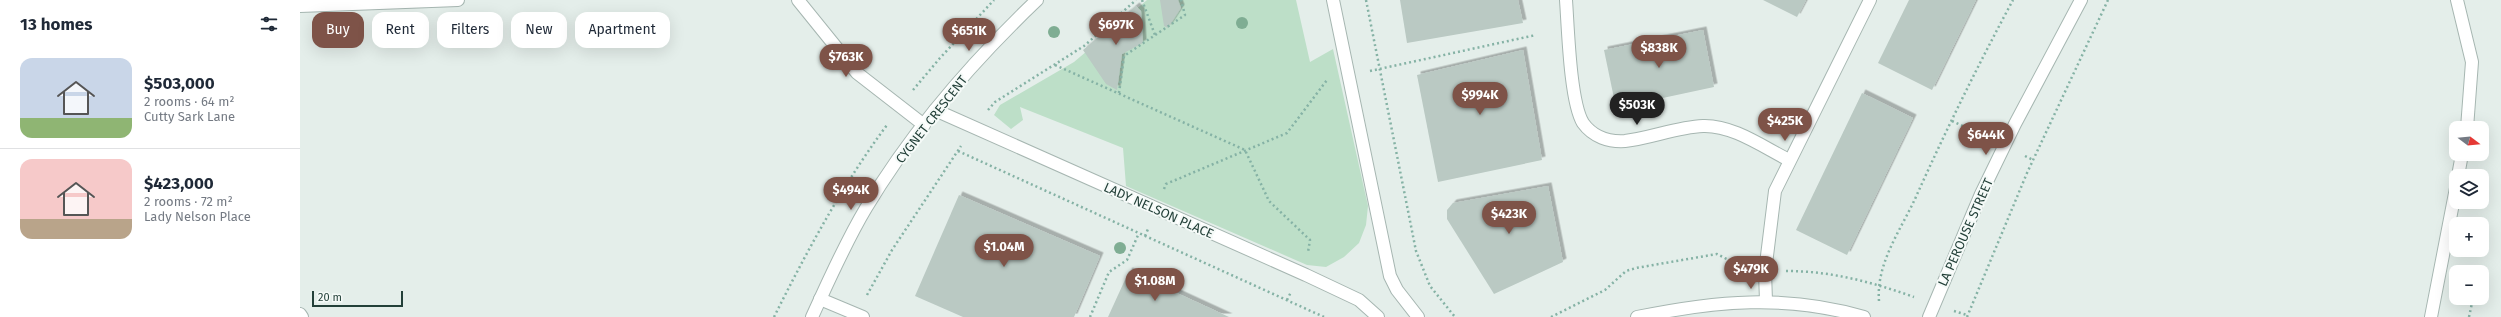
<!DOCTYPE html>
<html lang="en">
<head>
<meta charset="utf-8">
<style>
  body { margin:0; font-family:"Fira Sans",sans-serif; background:#f6f6f7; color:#1f2937; height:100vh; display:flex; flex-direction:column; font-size:15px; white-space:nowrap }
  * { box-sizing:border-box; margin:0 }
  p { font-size:13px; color:#747a83 }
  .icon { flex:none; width:22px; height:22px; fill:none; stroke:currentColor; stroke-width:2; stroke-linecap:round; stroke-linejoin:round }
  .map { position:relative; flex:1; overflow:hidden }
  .sheet { display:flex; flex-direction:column; background:#fff; width:300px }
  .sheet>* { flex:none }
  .hud { position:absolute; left:12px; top:12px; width:380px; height:36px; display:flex; gap:8px }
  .needle { width:26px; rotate:106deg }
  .fabs { position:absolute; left:2149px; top:121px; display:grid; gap:8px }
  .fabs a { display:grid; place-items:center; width:40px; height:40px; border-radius:8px; background:#fff; box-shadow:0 4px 16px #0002; font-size:20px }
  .scale { position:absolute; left:12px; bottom:10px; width:91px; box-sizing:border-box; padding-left:4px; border:2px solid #234039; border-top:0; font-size:11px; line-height:14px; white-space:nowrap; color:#234039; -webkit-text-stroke:3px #f5faf8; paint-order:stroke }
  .price { position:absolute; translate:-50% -34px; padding:0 9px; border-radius:14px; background:#7e5348; color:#fff; font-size:13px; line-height:26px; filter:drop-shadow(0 1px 2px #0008) }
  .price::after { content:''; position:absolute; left:50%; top:24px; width:12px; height:9px; margin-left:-6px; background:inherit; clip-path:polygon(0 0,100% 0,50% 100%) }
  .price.on { background:#222; color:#fff }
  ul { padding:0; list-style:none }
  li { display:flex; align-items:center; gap:12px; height:100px; padding:0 20px }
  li+li { border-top:1px solid #e0e1e3 }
  li span { display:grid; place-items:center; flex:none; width:112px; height:80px; border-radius:12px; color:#555 }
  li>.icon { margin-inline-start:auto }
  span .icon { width:48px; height:48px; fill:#fffc; stroke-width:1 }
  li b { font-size:17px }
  h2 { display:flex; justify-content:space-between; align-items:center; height:48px; padding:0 20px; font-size:17px }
  .chip { padding:0 14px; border-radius:12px; background:#fff; box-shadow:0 4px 16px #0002; font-size:14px; line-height:36px }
  .chip.on { background:#7e5348; color:#fff }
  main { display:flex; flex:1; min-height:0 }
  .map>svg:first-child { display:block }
</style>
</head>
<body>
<main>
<section class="sheet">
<h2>13 homes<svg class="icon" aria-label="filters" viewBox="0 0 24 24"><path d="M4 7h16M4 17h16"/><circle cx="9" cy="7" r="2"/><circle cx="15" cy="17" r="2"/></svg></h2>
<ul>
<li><span style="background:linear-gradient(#c9d6e8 75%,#8fb573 0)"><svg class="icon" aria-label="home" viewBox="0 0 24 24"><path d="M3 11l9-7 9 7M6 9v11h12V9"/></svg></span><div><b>$503,000</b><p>2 rooms · 64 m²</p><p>Cutty Sark Lane</p></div></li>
<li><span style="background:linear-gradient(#f6c9c9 75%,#b9a48a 0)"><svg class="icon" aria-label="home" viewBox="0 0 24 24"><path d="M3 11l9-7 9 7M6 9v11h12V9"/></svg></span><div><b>$423,000</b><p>2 rooms · 72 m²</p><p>Lady Nelson Place</p></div></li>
</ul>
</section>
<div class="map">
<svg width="2201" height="317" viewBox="0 0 2201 317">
  <defs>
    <filter id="shadow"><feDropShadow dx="3.5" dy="-3.5" stdDeviation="0" flood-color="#0004"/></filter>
  </defs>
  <rect width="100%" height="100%" fill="#e4eeea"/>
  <path fill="#bddfc8" d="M847 0H996L1010 62 1033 49 1068 206 1066 225 1059 243 1044 257 1026 267 1007 265 826 186 823 148 720 107 723 120 711 129 694 115 700 105 774 62Z"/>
  <g fill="#bac9c3" filter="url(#shadow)">
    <path d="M860 0H878L881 8 868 28 864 26Z"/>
    <path d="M1100 0H1218L1223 23 1107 43Z"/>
    <path d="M1463 0H1506L1497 17Z"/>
    <path d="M1609 0H1676L1632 90 1578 63Z"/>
    <path d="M836 6 841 11 843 43 822 54 817 90 806 84 783 50Z"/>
    <path d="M1403 30 1414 87 1316 108 1304 50Z"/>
    <path d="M1223 50 1242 160 1138 182 1117 75Z"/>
    <path d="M1562 93 1613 118 1547 255 1496 230Z"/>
    <path d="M1248 186 1263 262 1194 294 1147 219V210L1153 203Z"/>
    <path d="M659 195 800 256 774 317H663L615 296Z"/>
    <path d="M829 271 929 317H808Z"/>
  </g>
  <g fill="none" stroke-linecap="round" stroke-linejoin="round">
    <g stroke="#a6b6b1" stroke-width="14">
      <g id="minor">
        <path d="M498 0 557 73 624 125"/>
        <path d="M1033 0 1090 276 1097 290 1118 317"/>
        <path d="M1266 0C1268 27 1270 102 1283 123 1293 137 1309 142 1325 141 1351 138 1377 127 1403 126 1433 125 1463 147 1489 160"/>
        <path d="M2157 0 2172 62 2167 128"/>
        <path d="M0 6 158 0"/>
        <path d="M635 110 1006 275 1059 300 1078 317"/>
        <path d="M2158 176 2162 154"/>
        <path d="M520 299 563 317"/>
        <path d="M1466 301 1465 272 1475 191 1570 0"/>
        <path d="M0 314 2 317"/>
        <path d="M512 317C529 280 545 243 566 208 612 131 672 62 737 0"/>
        <path d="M1337 317C1415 301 1486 294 1564 317"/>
        <path d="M1629 317 1681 194 1715 124 1781 0"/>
        <path d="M2131 317 2156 188"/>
      </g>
    </g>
    <g stroke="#85b2a5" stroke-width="2.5" stroke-dasharray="2 3" stroke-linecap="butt">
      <path d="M842 0 855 35"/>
      <path d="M1066 0 1116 251 1130 286 1155 317"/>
      <path d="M755 65 945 150 969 201 1010 240 1008 252"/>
      <path d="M1070 71 1236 35"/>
      <path d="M613 90 640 58 694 0"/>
      <path d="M819 93 824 56 885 15 881 0"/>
      <path d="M688 110 695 102 784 46 836 0"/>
      <path d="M1652 121 1684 136"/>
      <path d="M658 151 1024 317"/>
      <path d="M1725 156 1733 160"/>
      <path d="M864 189 866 184 987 133 1027 80"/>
      <path d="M845 236 848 229"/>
      <path d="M1486 271C1531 271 1572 282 1614 297"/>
      <path d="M567 295 592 250 661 146"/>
      <path d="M987 300 991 292"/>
      <path d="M1579 301C1576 264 1600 231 1615 199 1645 132 1678 65 1713 0"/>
      <path d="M1654 311 1667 315"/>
      <path d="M474 317C507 251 543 184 587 125"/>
      <path d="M790 317 809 272 827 260 839 233"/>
      <path d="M1251 317 1305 290 1326 271 1336 268 1417 254 1444 268"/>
      <path d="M1667 317 1727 173 1808 0"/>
      <path d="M2169 317 2172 303"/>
    </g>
    <use href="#minor" stroke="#fff" stroke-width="12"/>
  </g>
  <g fill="#7fad93">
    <circle cx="942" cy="23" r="6"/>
    <circle cx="754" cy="32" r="6"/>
    <circle cx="820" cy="248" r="6"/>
  </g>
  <g text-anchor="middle" stroke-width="4" stroke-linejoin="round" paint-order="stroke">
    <g font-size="13" fill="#234039" stroke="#f5faf8">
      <text transform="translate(631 119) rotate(-52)" y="5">CYGNET CRESCENT</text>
      <text transform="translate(859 210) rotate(24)" y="5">LADY NELSON PLACE</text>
      <text transform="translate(1665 232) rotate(-66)" y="5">LA PEROUSE STREET</text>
    </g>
  </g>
</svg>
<div class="fabs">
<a><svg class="needle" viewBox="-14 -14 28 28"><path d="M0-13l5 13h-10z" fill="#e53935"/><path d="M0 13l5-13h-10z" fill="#747a83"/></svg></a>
<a><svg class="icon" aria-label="layers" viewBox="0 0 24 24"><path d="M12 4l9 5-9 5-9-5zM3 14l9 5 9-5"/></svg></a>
<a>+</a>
<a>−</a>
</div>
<div class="scale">20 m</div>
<b class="price" style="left:816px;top:46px">$697K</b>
<b class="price" style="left:669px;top:52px">$651K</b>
<b class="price" style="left:1359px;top:69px">$838K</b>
<b class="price" style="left:546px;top:78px">$763K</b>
<b class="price" style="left:1180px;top:116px">$994K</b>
<b class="price on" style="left:1337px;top:126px">$503K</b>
<b class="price" style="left:1485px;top:142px">$425K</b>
<b class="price" style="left:1686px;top:156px">$644K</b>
<b class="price" style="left:551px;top:211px">$494K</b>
<b class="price" style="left:1209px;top:235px">$423K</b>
<b class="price" style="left:704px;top:268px">$1.04M</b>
<b class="price" style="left:1451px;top:290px">$479K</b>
<b class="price" style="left:855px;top:302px">$1.08M</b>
<div class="hud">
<a class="chip on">Buy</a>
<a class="chip">Rent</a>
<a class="chip">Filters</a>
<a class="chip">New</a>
<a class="chip">Apartment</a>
</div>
</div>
</main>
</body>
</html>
